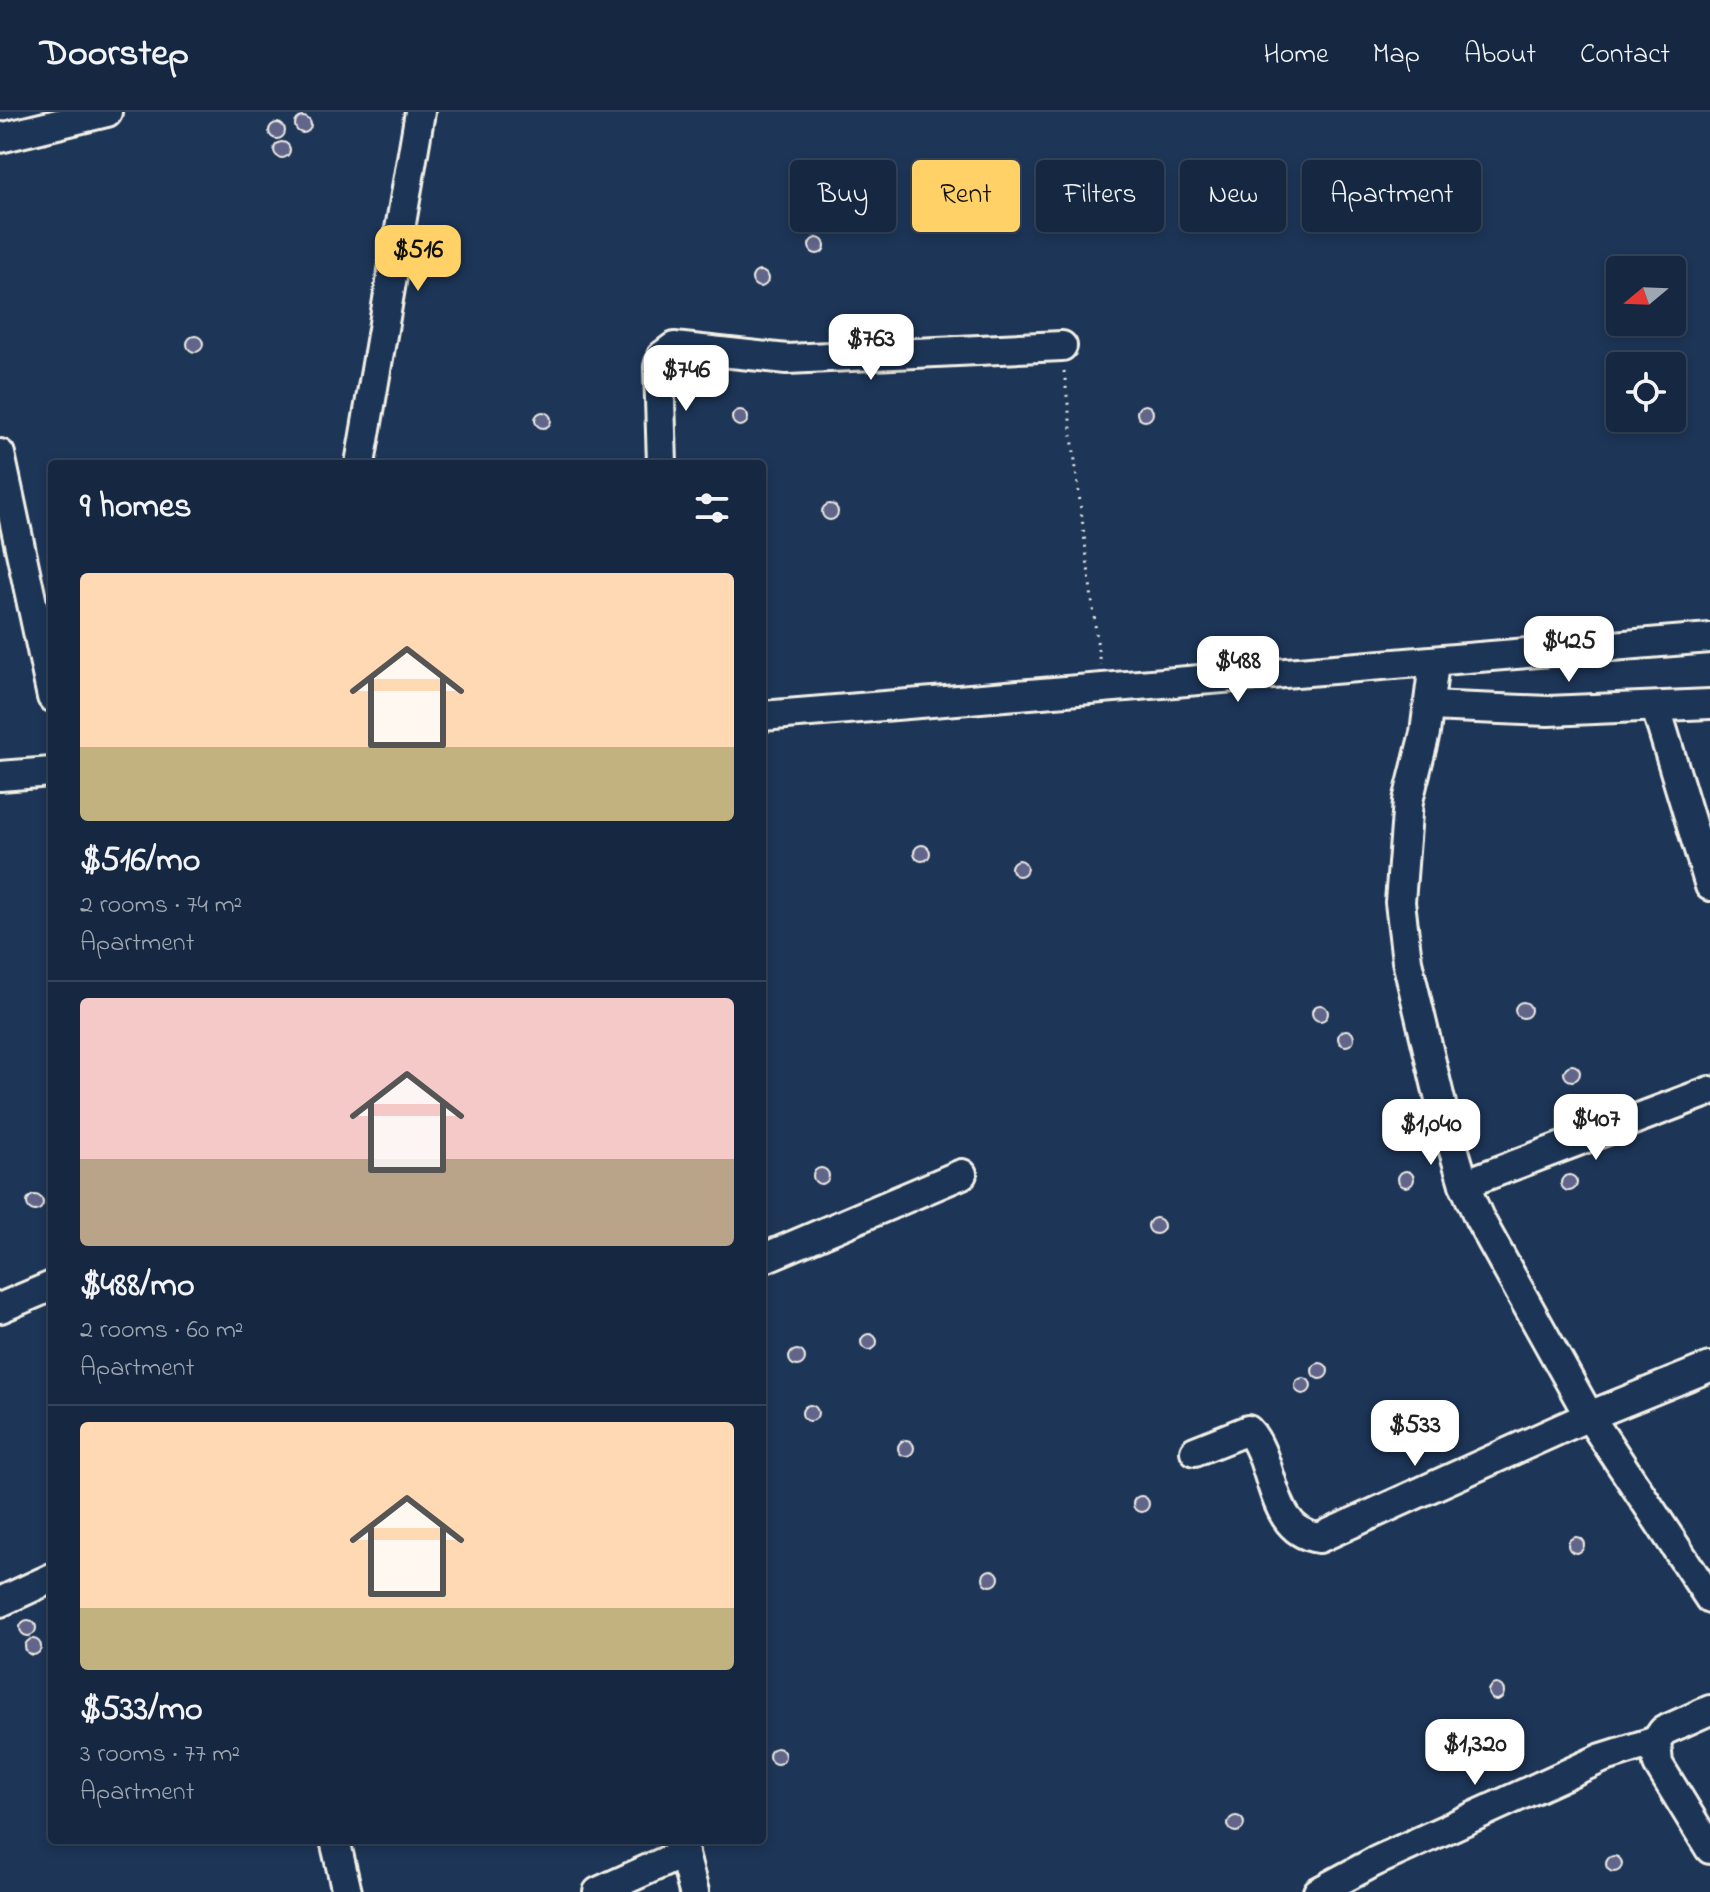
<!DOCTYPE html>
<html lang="en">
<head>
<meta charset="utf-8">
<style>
  body { margin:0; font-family:"Indie Flower",sans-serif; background:#1f3048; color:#f1f3f6; height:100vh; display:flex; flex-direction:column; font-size:30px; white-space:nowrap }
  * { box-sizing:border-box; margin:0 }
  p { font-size:26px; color:#9ea6b1 }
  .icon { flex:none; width:44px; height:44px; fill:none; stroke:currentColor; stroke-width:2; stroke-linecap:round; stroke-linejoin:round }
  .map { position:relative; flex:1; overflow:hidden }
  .side { position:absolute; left:48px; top:348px; width:718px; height:1384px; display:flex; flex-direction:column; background:#162841; border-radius:8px; box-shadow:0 4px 12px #0003,0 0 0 2px #35445a }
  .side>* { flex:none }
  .hud { position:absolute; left:790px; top:48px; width:760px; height:72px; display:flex; gap:16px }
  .needle { width:52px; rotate:251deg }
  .buttons { position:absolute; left:1606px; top:144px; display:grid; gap:16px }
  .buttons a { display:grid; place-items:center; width:80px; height:80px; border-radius:8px; background:#162841; box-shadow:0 4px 12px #0003,0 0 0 2px #35445a; font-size:40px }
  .price { position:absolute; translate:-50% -68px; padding:0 18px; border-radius:16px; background:#fff; color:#222; font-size:26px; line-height:52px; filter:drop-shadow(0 2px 4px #0008) }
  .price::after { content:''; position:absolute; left:50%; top:48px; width:24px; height:18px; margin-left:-12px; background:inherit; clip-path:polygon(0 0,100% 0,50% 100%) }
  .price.active { background:#ffd166; color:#111 }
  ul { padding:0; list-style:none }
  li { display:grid; align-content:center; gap:16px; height:424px; padding:0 32px }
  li+li { border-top:2px solid #35445a }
  li span { display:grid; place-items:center; height:248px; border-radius:8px; color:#555 }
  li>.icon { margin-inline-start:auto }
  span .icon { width:144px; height:144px; fill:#fffc; stroke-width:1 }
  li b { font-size:34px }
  h2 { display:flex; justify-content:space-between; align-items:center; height:96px; padding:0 32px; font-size:34px }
  .pill { padding:0 28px; border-radius:8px; background:#162841; box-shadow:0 4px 12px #0003,0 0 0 2px #35445a; font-size:28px; line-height:72px }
  .pill.active { background:#ffd166; color:#111 }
  header { display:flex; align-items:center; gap:48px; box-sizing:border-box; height:112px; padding:0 40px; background:#162841; border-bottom:2px solid #35445a }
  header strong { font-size:38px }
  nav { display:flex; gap:44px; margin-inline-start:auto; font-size:28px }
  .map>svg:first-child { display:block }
</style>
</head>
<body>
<header>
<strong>Doorstep</strong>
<nav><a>Home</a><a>Map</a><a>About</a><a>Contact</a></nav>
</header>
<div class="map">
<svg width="1710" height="1780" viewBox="0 0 1710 1780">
  <rect width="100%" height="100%" fill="#1d3557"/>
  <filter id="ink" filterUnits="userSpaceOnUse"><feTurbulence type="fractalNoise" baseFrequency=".0125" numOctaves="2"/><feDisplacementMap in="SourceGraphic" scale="16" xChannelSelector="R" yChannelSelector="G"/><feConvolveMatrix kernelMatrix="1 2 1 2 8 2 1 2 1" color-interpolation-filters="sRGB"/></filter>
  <g filter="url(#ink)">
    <g fill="#62658a" stroke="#f4f1e8" stroke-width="2">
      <circle cx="303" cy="13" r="8"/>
      <circle cx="277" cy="19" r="8"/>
      <circle cx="282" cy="38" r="8"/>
      <circle cx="964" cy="92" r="8"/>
      <circle cx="1214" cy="112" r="8"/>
      <circle cx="815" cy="115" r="8"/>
      <circle cx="817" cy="134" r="8"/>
      <circle cx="760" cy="167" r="8"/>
      <circle cx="195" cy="232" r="8"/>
      <circle cx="1145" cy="301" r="8"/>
      <circle cx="740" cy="306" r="8"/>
      <circle cx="543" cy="308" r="8"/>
      <circle cx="830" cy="400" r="8"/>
      <circle cx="922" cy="741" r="8"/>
      <circle cx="1019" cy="756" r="8"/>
      <circle cx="1523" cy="898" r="8"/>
      <circle cx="1320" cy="901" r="8"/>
      <circle cx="1346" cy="926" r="8"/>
      <circle cx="1572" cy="961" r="8"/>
      <circle cx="821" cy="1064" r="8"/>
      <circle cx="1406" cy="1067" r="8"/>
      <circle cx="1569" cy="1071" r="8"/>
      <circle cx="35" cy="1091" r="8"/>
      <circle cx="1156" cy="1114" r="8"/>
      <circle cx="869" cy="1230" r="8"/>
      <circle cx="797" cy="1246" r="8"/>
      <circle cx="1320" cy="1259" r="8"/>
      <circle cx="1303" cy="1274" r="8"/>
      <circle cx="810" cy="1301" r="8"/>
      <circle cx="1427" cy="1323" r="8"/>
      <circle cx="906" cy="1336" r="8"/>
      <circle cx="1141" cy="1392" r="8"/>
      <circle cx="1576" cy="1433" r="8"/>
      <circle cx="991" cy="1466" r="8"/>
      <circle cx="28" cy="1516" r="8"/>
      <circle cx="33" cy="1535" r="8"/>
      <circle cx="1496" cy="1580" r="8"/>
      <circle cx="777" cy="1644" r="8"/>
      <circle cx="1236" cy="1712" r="8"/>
      <circle cx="1614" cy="1752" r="8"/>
    </g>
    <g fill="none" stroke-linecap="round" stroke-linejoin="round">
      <g stroke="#f4f1e8" stroke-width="34">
        <g id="minor">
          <path d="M0 26 107 0"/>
          <path d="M0 342 52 585"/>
          <path d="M360 352 420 0"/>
          <path d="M662 352 659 255 662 244 674 235 787 247 1062 234"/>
          <path d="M1434 551 1425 621 1408 689 1400 790 1407 849 1445 1009 1464 1072 1479 1106 1589 1304 1710 1487"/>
          <path d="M1429 594 1548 599 1710 592"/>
          <path d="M1656 596 1710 774"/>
          <path d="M762 604 1710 526"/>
          <path d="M0 664 52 660"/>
          <path d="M1464 1072 1710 979"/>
          <path d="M762 1147 962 1062"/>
          <path d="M0 1196 52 1174"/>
          <path d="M1195 1339 1248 1318C1276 1348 1268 1420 1319 1426L1589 1304 1710 1255"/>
          <path d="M0 1490 52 1466"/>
          <path d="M1710 1598 1663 1619 1656 1629 1658 1652 1710 1737"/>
          <path d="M335 1728 347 1780"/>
          <path d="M680 1728 694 1780"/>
          <path d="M598 1780 684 1741"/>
          <path d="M1318 1780 1374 1750 1602 1646 1656 1629"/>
        </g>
      </g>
      <path stroke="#f4f1e8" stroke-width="3" stroke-dasharray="2 6" stroke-linecap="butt" d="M1064 259 1100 553"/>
      <use href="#minor" stroke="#1d3557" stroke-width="28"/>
    </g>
  </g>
</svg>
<div class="buttons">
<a><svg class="needle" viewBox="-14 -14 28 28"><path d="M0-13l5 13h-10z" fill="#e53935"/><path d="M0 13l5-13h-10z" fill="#9ea6b1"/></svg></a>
<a><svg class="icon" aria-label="locate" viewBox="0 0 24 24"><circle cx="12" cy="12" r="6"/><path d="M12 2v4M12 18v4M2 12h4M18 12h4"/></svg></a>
</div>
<b class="price active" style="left:418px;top:181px">$516</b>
<b class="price" style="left:871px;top:270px">$763</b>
<b class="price" style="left:686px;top:301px">$746</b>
<b class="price" style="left:1569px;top:572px">$425</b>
<b class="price" style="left:1238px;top:592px">$488</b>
<b class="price" style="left:1596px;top:1050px">$407</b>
<b class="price" style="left:1431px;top:1055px">$1,040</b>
<b class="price" style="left:1415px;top:1356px">$533</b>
<b class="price" style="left:1475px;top:1675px">$1,320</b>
<div class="hud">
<a class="pill">Buy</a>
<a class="pill active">Rent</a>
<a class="pill">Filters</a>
<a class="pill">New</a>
<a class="pill">Apartment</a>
</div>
<section class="side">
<h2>9 homes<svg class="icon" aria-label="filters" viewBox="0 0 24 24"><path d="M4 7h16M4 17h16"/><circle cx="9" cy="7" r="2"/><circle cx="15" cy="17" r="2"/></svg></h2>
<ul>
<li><span style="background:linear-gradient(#ffd9b3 70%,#c2b280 0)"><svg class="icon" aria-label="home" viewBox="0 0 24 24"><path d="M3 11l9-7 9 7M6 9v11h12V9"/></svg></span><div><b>$516/mo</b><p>2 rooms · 74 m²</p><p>Apartment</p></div></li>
<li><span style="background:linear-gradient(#f6c9c9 65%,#b9a48a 0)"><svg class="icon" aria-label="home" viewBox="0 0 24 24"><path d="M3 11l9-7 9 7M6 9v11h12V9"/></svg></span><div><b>$488/mo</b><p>2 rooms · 60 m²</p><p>Apartment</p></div></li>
<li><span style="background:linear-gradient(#ffd9b3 75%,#c2b280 0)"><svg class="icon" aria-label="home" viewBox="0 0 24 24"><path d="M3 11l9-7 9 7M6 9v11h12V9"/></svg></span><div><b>$533/mo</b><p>3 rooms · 77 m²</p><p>Apartment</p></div></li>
</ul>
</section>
</div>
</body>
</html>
